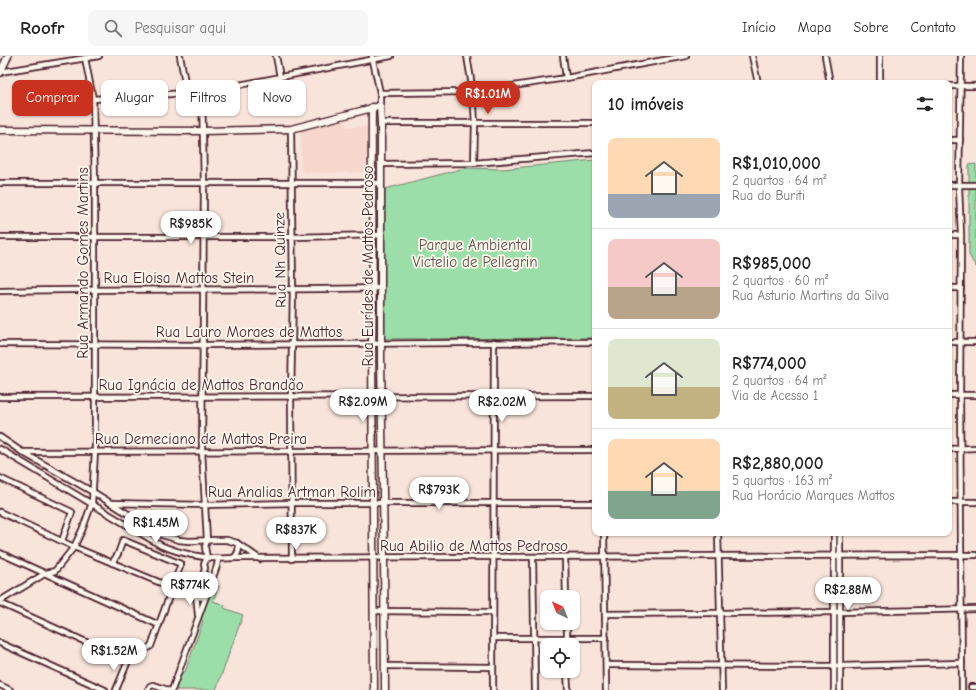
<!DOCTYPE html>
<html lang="pt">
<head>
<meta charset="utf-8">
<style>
  body { margin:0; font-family:"Comic Neue",sans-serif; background:#f6f6f6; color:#222; height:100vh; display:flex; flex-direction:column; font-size:15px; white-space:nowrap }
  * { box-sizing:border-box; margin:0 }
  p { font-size:13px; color:#767676 }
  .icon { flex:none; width:22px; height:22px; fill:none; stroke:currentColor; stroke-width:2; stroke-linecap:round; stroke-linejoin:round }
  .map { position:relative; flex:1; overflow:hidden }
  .details { position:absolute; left:592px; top:24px; width:360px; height:456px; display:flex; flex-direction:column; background:#fff; border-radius:8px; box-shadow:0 1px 3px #0004 }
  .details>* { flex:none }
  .hud { position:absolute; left:12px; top:24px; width:380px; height:36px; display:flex; gap:8px }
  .needle { width:26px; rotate:317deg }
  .fabs { position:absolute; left:540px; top:534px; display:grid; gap:8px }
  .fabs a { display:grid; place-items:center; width:40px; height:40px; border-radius:8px; background:#fff; box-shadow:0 1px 3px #0004; font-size:20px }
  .price { position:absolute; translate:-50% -34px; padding:0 9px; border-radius:14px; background:#fff; color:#222; font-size:13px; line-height:26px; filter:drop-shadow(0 1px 2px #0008) }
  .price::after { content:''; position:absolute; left:50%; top:24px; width:12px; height:9px; margin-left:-6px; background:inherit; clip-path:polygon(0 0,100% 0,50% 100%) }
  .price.on { background:#c8321e; color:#fff }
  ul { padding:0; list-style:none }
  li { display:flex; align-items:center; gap:12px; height:100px; padding:0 16px }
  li+li { border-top:1px solid #e0e0e0 }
  li span { display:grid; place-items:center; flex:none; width:112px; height:80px; border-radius:8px; color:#555 }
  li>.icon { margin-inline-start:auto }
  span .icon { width:48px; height:48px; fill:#fffc; stroke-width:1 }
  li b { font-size:17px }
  h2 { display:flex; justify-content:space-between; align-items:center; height:48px; padding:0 16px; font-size:17px }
  .pill { padding:0 14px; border-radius:8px; background:#fff; box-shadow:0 1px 3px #0004; font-size:14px; line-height:36px }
  .pill.on { background:#c8321e; color:#fff }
  header { display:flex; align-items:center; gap:24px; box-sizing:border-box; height:56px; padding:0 20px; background:#fff; border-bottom:1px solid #e0e0e0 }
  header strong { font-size:19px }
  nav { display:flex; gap:22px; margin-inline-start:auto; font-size:14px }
  .search { width:280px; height:36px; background:#f6f6f6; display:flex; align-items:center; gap:10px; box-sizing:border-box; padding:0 14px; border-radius:8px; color:#767676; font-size:15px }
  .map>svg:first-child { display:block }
</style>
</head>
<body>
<header>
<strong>Roofr</strong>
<div class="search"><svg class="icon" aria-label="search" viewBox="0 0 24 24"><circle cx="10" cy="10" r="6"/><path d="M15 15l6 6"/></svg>Pesquisar aqui</div>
<nav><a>Início</a><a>Mapa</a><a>Sobre</a><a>Contato</a></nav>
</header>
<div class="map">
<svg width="976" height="634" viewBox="0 0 976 634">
  <rect width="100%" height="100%" fill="#f8e4da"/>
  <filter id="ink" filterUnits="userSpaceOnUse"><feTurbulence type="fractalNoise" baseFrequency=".025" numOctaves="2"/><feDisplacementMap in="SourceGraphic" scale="8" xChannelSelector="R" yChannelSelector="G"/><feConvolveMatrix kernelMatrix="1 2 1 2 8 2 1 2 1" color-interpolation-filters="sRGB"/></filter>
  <g filter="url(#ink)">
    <path fill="#f6d6cd" d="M345 62 346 71H367L366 116 325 117 301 116V73Z"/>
    <g fill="#9cdea9" stroke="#737e6a">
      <path d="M595 104V282L383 283 385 133 465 112 503 113Z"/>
      <path d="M976 108V211L969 199V109Z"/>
      <path d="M213 529 219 530 213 545 225 549 224 552 243 559 216 634H176L181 615 185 616 203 565 201 563Z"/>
    </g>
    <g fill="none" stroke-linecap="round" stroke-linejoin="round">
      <g stroke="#4a1f2b" stroke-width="8">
        <g id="street">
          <path d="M180 0 187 37"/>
          <path d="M276 0 280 21"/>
          <path d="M372 0 380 37V50"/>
          <path d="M467 0 473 36 475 67 474 107"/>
          <path d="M563 0 566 22"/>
          <path d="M752 0 758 27"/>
          <path d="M825 0 830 27"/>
          <path d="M880 0V27"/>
          <path d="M961 0 959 130 961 179 960 339 962 634"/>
          <path d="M0 16 99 0"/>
          <path d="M949 30H976"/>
          <path d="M380 37 473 36 566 22 686 0"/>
          <path d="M93 43 202 36 391 0"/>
          <path d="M381 67H595"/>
          <path d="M291 73 293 234 291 341 292 503"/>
          <path d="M949 84H960"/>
          <path d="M381 108 474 107 595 97"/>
          <path d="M0 127H381"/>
          <path d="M949 129H976"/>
          <path d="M949 179H961"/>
          <path d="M0 181H293L381 179"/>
          <path d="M949 232H961"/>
          <path d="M0 235C127 232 254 235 381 232"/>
          <path d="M949 286H976"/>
          <path d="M0 288 204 289 595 286"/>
          <path d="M949 339H976"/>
          <path d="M0 341 595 340"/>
          <path d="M0 381 22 396 93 436 162 479 179 484 189 485 216 484H227L237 487 260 503"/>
          <path d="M0 393 162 490C185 499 208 504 233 502L976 499"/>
          <path d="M949 393 976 392"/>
          <path d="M22 396 595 394"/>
          <path d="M0 422 72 456 62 485"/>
          <path d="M949 446H976"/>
          <path d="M110 447 205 449 292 447H595"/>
          <path d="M0 456 74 491 173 532"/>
          <path d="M604 477 606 634"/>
          <path d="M718 477 722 634"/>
          <path d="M834 477V634"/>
          <path d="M840 477V634"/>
          <path d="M0 497 159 569"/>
          <path d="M565 501 566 541"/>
          <path d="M233 502C239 498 240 493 237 487"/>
          <path d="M533 502 535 634"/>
          <path d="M112 507 118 498 123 484 181 508 151 590 128 605"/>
          <circle cx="201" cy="536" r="5.5"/>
          <path d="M200 531 205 512 204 508 207 502 205 491 207 484 202 395 204 128 202 36"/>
          <path d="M196 538 198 559"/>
          <path d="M0 545 46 517 55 515 74 491 83 472 92 447 95 395V127L93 43 85 2"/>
          <path d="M0 547 128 605"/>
          <path d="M373 555 493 556"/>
          <path d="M605 558 840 556 976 553"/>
          <path d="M567 567V589"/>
          <path d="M493 582H606"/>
          <path d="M0 587 105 634"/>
          <path d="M606 609 841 610 962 607"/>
          <path d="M385 610 493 611"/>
          <path d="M567 615 568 634"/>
          <path d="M0 629 10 634"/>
          <path d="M971 631H976"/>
          <path d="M116 634 128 605"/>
          <path d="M148 634 150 630 153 629 168 634"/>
          <path d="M172 634 217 510 218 504"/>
          <path d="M493 634 494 286"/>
        </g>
      </g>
      <g stroke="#4a1f2b" stroke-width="9">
        <g id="secondary">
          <path d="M0 17 8 0"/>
          <path d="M372 51C371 130 374 209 372 288L374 634"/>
          <path d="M0 74 202 75 291 73 380 50 381 67V303L384 502 385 634"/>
        </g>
      </g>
      <use href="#street" stroke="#fbf7ec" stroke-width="4.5"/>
      <use href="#secondary" stroke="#fbf7ec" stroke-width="6"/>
    </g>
  </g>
  <g text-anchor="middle" stroke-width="3.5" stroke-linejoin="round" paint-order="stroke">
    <g font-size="15" fill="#5e4f4a" stroke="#fbf7ec">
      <text x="475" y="194">Parque Ambiental<tspan x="475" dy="17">Victelio de Pellegrin</tspan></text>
    </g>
    <g font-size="15" fill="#4a1f2b" stroke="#fbf7ec">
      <text transform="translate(280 204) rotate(-91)" y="5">Rua Nh Quinze</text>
      <text transform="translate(83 207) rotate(-90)" y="5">Rua Armando Gomes Martins</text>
      <text transform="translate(368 210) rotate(-90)" y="5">Rua Eurídes de Mattos Pedroso</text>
      <text x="179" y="227">Rua Eloisa Mattos Stein</text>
      <text x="249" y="281">Rua Lauro Moraes de Mattos</text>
      <text x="201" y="334">Rua Ignácia de Mattos Brandão</text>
      <text x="201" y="388">Rua Demeciano de Mattos Preira</text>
      <text x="292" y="441">Rua Analias Artman Rolim</text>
      <text x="474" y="495">Rua Abilio de Mattos Pedroso</text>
    </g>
  </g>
</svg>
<div class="fabs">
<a><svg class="needle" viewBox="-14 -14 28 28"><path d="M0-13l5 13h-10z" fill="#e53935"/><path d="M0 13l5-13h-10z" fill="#767676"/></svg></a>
<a><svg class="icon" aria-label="locate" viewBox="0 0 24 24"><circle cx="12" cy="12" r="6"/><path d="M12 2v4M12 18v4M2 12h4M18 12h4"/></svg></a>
</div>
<b class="price on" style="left:488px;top:59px">R$1.01M</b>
<b class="price" style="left:191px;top:189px">R$985K</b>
<b class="price" style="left:363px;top:367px">R$2.09M</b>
<b class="price" style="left:502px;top:367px">R$2.02M</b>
<b class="price" style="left:439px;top:455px">R$793K</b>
<b class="price" style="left:156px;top:488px">R$1.45M</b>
<b class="price" style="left:296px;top:495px">R$837K</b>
<b class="price" style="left:190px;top:550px">R$774K</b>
<b class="price" style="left:848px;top:555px">R$2.88M</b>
<b class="price" style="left:114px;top:616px">R$1.52M</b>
<div class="hud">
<a class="pill on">Comprar</a>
<a class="pill">Alugar</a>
<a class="pill">Filtros</a>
<a class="pill">Novo</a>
</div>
<section class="details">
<h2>10 imóveis<svg class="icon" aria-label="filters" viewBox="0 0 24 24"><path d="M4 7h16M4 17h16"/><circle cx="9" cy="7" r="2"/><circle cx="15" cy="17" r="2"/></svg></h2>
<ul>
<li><span style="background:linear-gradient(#ffd9b3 70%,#9aa5b1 0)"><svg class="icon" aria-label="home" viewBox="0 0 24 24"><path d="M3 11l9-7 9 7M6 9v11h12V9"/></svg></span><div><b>R$1,010,000</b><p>2 quartos · 64 m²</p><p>Rua do Buriti</p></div></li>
<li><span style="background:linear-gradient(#f6c9c9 60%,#b9a48a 0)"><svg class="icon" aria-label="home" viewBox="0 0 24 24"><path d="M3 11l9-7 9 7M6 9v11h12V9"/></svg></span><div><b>R$985,000</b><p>2 quartos · 60 m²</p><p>Rua Asturio Martins da Silva</p></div></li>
<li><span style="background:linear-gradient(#dfe7d0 60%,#c2b280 0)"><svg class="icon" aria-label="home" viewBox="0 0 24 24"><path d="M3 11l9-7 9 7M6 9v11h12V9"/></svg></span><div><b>R$774,000</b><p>2 quartos · 64 m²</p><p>Via de Acesso 1</p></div></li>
<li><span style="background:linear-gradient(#ffd9b3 65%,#7fa58c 0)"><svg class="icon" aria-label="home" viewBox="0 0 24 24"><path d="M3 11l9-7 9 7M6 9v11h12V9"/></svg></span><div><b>R$2,880,000</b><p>5 quartos · 163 m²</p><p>Rua Horácio Marques Mattos</p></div></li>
</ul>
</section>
</div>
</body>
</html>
